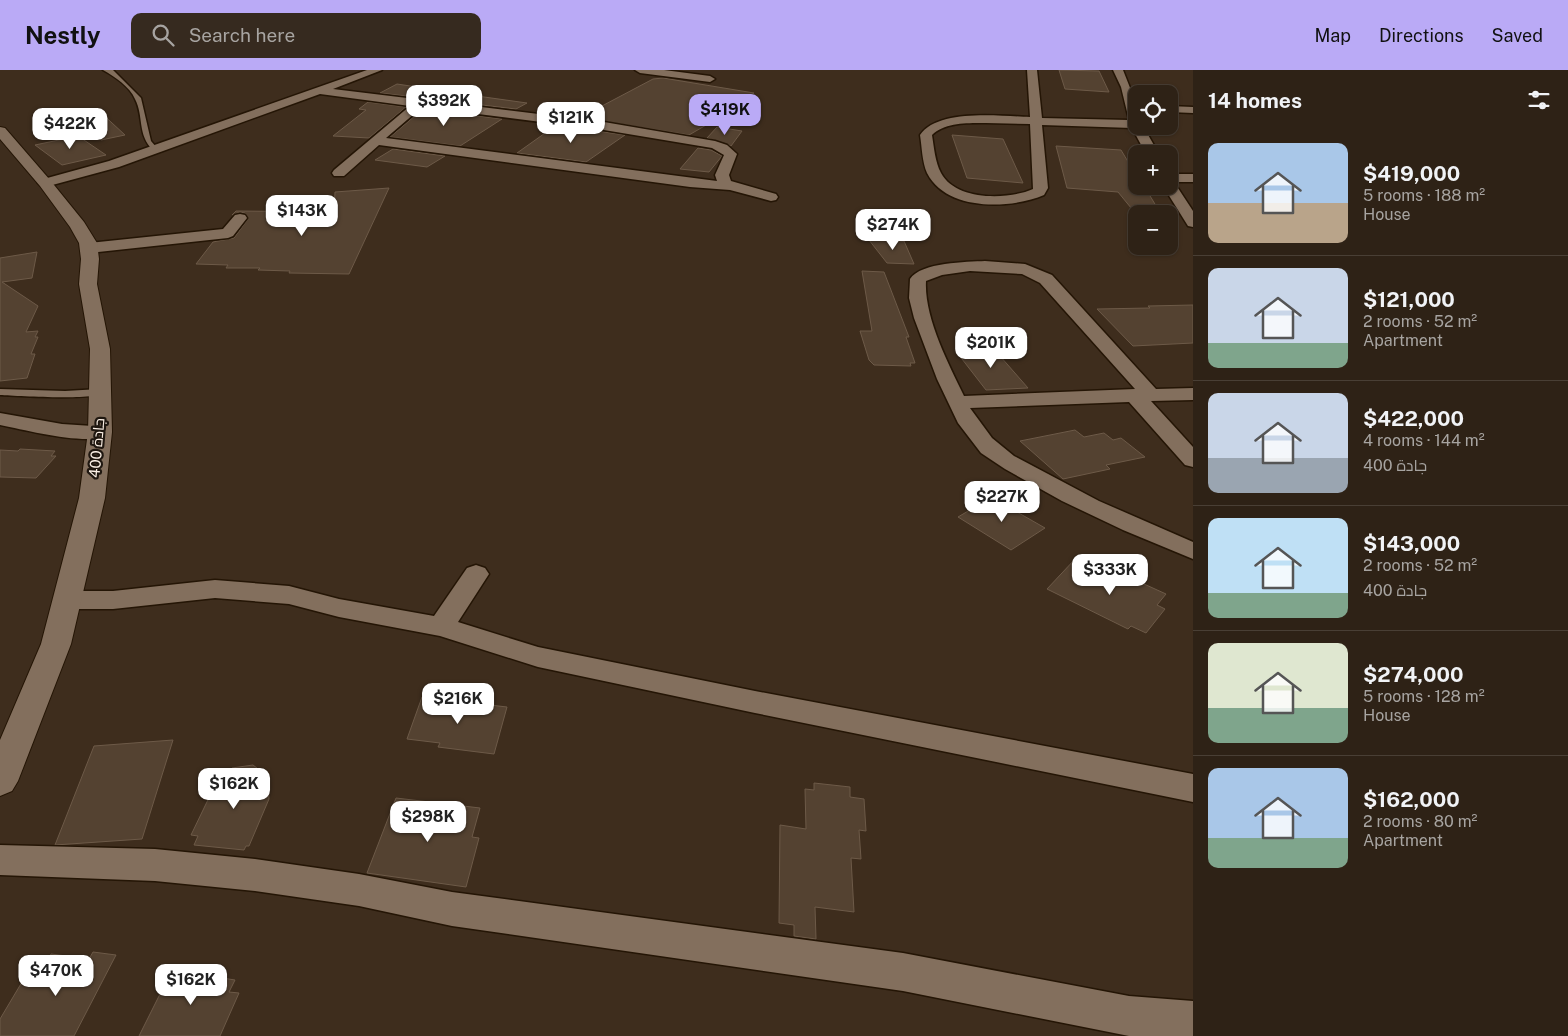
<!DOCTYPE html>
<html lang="en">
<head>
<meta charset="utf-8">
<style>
  body { margin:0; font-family:"Public Sans",Cairo,sans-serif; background:#362a1f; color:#f1f3f6; height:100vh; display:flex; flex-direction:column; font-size:19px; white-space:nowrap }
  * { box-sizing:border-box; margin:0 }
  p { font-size:16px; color:#a7a4a1 }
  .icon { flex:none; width:28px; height:28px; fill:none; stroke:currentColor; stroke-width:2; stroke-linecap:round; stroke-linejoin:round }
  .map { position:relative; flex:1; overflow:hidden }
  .sheet { display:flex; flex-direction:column; background:#2e2216; width:375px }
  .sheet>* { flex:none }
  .tools { position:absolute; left:1128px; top:15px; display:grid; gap:10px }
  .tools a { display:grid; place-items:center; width:50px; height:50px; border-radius:10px; background:#2e2216; box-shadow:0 1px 4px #0004,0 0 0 1px #493f35; font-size:25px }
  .price { position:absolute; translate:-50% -42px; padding:0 11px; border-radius:10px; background:#fff; color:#222; font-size:16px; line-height:32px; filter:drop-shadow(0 1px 2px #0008) }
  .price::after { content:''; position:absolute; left:50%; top:30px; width:15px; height:11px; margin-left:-8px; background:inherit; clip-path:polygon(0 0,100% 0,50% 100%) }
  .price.selected { background:#baaaf6; color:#111 }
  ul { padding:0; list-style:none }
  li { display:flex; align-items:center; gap:15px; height:125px; padding:0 15px }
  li+li { border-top:1px solid #493f35 }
  li span { display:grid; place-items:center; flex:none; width:140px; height:100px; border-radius:10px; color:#555 }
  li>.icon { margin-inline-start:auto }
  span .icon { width:60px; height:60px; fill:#fffc; stroke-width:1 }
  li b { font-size:21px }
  h2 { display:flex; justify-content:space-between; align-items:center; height:60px; padding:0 15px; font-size:21px }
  header { display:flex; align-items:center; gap:30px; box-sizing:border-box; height:70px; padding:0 25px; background:#baaaf6; color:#111 }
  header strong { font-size:24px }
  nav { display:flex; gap:28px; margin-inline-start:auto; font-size:18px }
  .search { width:350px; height:45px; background:#362a1f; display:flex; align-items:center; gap:12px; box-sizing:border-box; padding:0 18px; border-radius:10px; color:#a7a4a1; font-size:19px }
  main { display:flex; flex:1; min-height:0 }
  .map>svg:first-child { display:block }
</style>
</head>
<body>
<header>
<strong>Nestly</strong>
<div class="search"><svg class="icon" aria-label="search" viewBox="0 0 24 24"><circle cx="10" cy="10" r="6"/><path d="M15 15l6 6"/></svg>Search here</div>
<nav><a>Map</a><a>Directions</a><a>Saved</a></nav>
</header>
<main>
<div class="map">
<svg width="1193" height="966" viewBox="0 0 1193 966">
  <rect width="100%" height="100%" fill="#3e2d1d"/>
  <g fill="#544231" stroke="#6d5a48">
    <path d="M1059 0 1099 1 1109 22 1065 19Z"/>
    <path d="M663 8 754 23 751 25 756 26 689 65 570 46 584 36 600 37 653 9Z"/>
    <path d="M397 14 477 26 527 33 516 39 380 23Z"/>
    <path d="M368 32 406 37 369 68 333 66 366 40 359 39Z"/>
    <path d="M423 39 502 49 460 76 390 67Z"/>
    <path d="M98 40 125 65 101 70 74 44Z"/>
    <path d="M555 56 604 62 625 65 586 92 517 83Z"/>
    <path d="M717 57 742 61 731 76 707 68Z"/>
    <path d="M952 65 1003 69 1023 113 967 108Z"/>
    <path d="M78 66 106 85 62 95 35 75Z"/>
    <path d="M1056 76 1121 80 1136 105V116H1144L1161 144H1136L1118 122 1067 118Z"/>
    <path d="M698 78 711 80 722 86 709 102 680 99Z"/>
    <path d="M393 79 445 86 427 97 375 90Z"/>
    <path d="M389 118 349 204 289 203 290 201 258 200 260 198H226L228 195 196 194 213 172 234 168 248 149 245 143 240 142 232 145 236 141 334 142 335 122Z"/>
    <path d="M869 170 904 171 914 194 887 193Z"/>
    <path d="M37 182 32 208 2 212 38 236 26 262 38 261 35 267H38L31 284H35L27 308 0 311V188Z"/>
    <path d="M862 201 884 202 909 267H906L915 293H910L911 296 874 295 869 290 860 261H872Z"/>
    <path d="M1193 235V273L1133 276 1097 239 1150 238 1148 236Z"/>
    <path d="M993 278 1028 318 986 320 955 280Z"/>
    <path d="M1075 360 1084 367 1104 363 1113 370 1121 368 1145 387 1106 395 1110 399 1063 409 1020 371Z"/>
    <path d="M20 379 55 381 51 386H56L36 408 0 407V380L18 381Z"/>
    <path d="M992 427 1003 434 1045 458 1011 480 958 447Z"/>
    <path d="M1076 488 1118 509 1122 504 1166 524 1157 535 1165 539 1146 563 1131 556 1128 559 1047 519Z"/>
    <path d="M422 627 507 637 494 684 438 677 440 673 407 669Z"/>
    <path d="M173 670 142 769 55 775 94 676Z"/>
    <path d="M253 695 267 706 269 729 249 776H246L244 780 194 775 198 766 191 765 218 709H227L232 698Z"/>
    <path d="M814 713 850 717V727L864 729 866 761 859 760 861 789 851 788 854 842 815 837 816 869 794 866V855L779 853 780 755 806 759 805 719 814 720Z"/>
    <path d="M396 728 480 738 472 767 479 768 466 817 367 803Z"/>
    <path d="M93 882 116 885 74 966H0V949L25 907 36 909 51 884 89 889Z"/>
    <path d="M172 900 235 910 229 922 239 923 220 966H139Z"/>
  </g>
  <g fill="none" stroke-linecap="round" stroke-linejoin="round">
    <g stroke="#241505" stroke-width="3">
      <g id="lane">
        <path d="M103 0H113L141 28 151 71 157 78V80H153C137 65 144 46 135 29 130 17 114 6 103 0Z"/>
        <path d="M0 319 65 321 100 319 105 322C95 331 18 326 0 325Z"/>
      </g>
    </g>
    <g stroke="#241505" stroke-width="3">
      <g id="street">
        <path d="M367 0H382L333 19 604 52 715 71 727 75 737 84 729 105 731 111 776 124 778 127 776 130 771 131 730 120 690 117 379 75 344 106H334L332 103 334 100 410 36 320 24 119 97 45 117 38 113 40 110 109 91ZM422 37 604 60 712 78 724 85 715 105 717 111 386 68Z"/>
        <path d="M635 0H664L710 6 715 9 710 12 640 3Z"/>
        <path d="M1027 0H1037L1042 48 1129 50 1121 17 1113 0H1123L1136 33V56H1143L1159 84H1146L1132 58 1042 55 1048 118 1044 125C1011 139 947 142 927 103 922 92 922 77 920 65 938 38 1001 46 1030 47ZM986 53 1030 54 1033 119C1008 130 956 131 941 103 935 92 934 77 932 65 945 52 969 53 986 53Z"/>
        <path d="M1169 36 1193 37V43L1169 42Z"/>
        <path d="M1169 104H1193V112H1174L1193 141V157L1188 156 1163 116H1169Z"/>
        <path d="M240 144 245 145 247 148 233 166 228 168 89 183 83 181 81 178 83 175 89 173 223 159 235 145Z"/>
        <path d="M985 191 1025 194 1052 205 1156 319 1193 318V330L1151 331 1193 377V397L1185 395 1129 332 970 338 992 368 1014 386 1099 431 1193 472V489L1123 460 1062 431 1005 399 981 383 958 353 937 309 914 248 909 228 910 209C921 192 967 192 985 191ZM970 201 1022 204 1040 213 1135 319 964 326C948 293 924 247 926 211L942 205Z"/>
        <path d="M0 343 62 354 108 357 111 362 108 367C78 374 30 361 0 355Z"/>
        <path d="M476 495 485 498 489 504 458 552 538 577 755 621 1193 704V732L755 643 538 597 440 566 339 547 289 534 215 528 113 539H67L58 536 54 530 58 524 67 521H113L215 510 289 516 339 529 434 546 467 498Z"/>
        <path d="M0 775 155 779 255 789 359 804 452 822 903 883 1129 926 1193 931V966H1129L903 921 452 856 359 836 255 821 155 811 0 805Z"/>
      </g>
    </g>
    <g stroke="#241505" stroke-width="2">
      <path id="secondary" d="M0 57 5 58 50 110 84 152 97 173 99 189 97 214 110 279 112 362 105 428 71 574 18 711 12 721 0 726V670L41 574 79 428 88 362 90 279 79 214 81 189 79 173 70 157 40 116 0 69Z"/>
    </g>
    <use href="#lane" fill="#836f5d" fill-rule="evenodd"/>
    <use href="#street" fill="#836f5d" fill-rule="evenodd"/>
    <use href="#secondary" fill="#836f5d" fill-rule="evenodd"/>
  </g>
  <g text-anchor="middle" stroke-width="4.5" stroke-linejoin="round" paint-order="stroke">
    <g font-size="15" fill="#fbf0e6" stroke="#1f1710">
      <text transform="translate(97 378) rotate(-85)" y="5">جادة 400</text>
    </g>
  </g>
</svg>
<div class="tools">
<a><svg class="icon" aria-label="locate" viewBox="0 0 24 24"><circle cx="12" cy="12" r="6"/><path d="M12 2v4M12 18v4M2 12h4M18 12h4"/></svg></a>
<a>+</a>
<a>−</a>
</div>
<b class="price" style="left:444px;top:57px">$392K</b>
<b class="price selected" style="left:725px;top:66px">$419K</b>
<b class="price" style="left:571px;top:74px">$121K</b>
<b class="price" style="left:70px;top:80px">$422K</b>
<b class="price" style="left:302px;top:167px">$143K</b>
<b class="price" style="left:893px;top:181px">$274K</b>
<b class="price" style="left:991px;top:299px">$201K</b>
<b class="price" style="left:1002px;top:453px">$227K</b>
<b class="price" style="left:1110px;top:526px">$333K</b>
<b class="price" style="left:458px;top:655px">$216K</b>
<b class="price" style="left:234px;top:740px">$162K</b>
<b class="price" style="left:428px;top:773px">$298K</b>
<b class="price" style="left:56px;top:927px">$470K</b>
<b class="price" style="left:191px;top:936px">$162K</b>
</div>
<section class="sheet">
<h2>14 homes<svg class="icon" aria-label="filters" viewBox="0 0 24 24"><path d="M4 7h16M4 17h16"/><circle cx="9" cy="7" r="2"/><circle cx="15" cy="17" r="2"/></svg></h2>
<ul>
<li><span style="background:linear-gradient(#a9c7e8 60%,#b9a48a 0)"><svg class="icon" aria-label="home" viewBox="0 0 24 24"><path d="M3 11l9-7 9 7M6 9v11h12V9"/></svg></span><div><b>$419,000</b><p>5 rooms · 188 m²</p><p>House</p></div></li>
<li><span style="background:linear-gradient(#c9d6e8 75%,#7fa58c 0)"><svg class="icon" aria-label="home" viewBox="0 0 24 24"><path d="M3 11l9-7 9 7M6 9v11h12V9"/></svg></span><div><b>$121,000</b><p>2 rooms · 52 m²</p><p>Apartment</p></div></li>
<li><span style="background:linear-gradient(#c9d6e8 65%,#9aa5b1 0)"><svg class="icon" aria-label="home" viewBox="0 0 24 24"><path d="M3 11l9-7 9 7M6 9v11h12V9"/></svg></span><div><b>$422,000</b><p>4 rooms · 144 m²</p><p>جادة 400</p></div></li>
<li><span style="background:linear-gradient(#bfe0f5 75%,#7fa58c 0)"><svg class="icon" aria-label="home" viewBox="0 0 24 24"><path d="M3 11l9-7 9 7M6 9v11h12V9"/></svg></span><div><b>$143,000</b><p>2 rooms · 52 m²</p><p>جادة 400</p></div></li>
<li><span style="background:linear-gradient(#dfe7d0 65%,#7fa58c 0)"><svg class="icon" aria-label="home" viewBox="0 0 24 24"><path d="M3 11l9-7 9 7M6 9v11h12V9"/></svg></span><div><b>$274,000</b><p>5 rooms · 128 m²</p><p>House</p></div></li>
<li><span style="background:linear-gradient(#a9c7e8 70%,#7fa58c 0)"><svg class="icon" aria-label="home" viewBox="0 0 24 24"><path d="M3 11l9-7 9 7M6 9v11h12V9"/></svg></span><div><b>$162,000</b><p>2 rooms · 80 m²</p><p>Apartment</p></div></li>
</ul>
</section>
</main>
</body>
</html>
